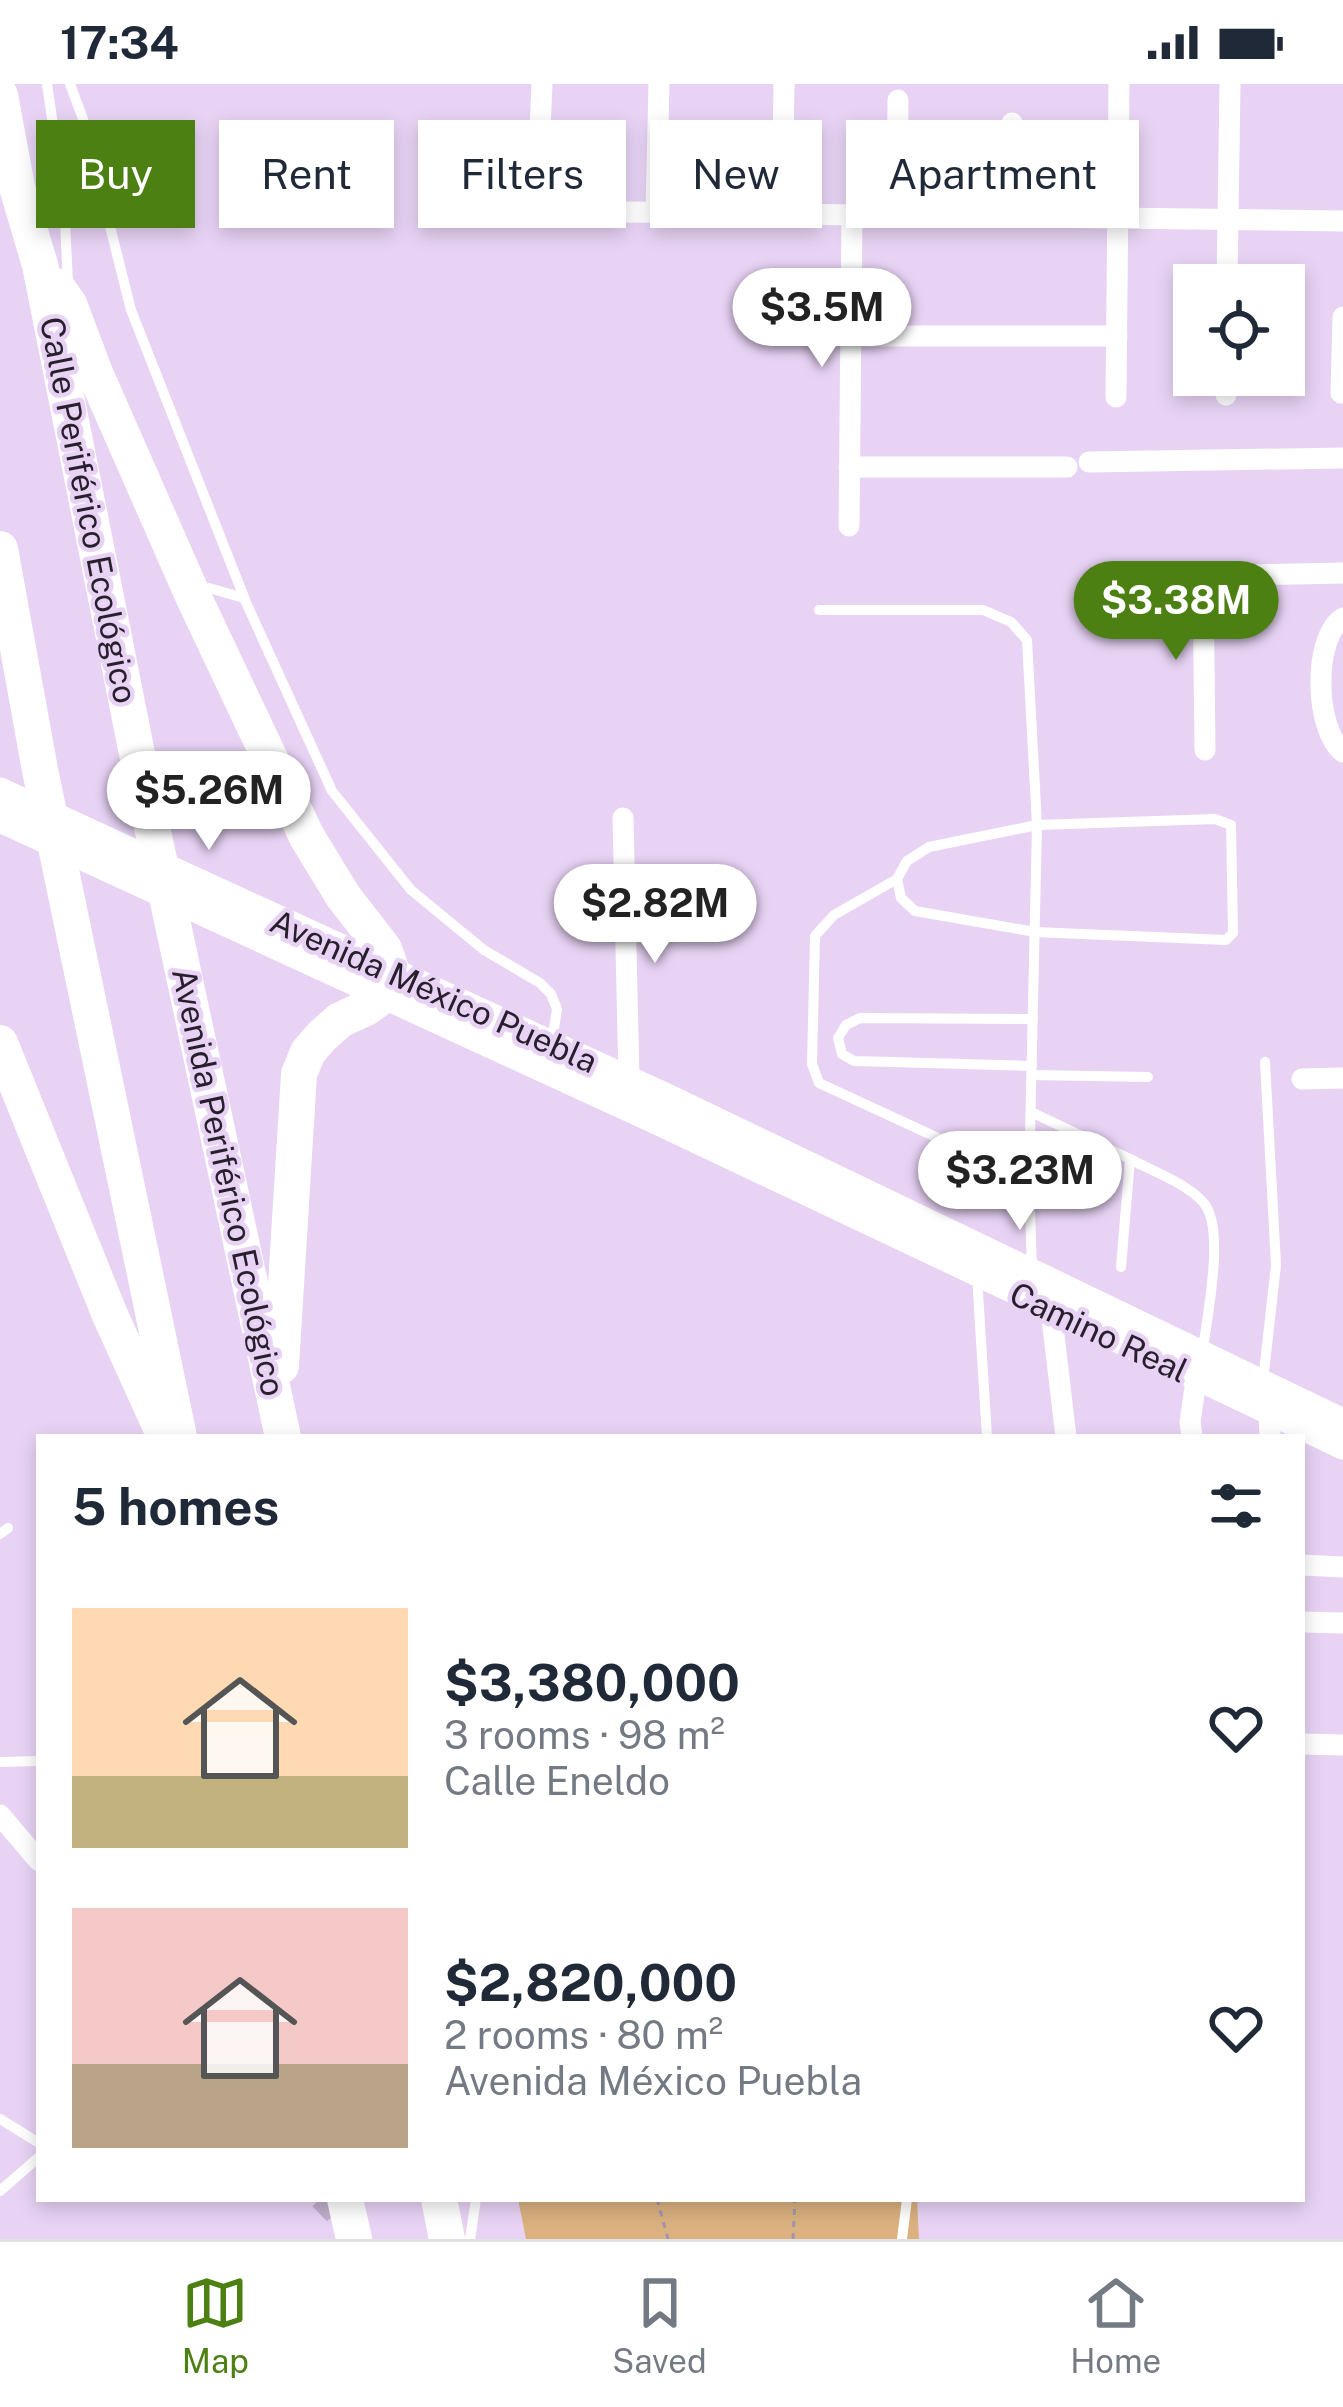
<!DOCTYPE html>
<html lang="en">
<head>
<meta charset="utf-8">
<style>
  body { margin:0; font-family:"Public Sans",sans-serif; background:#f6f6f7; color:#1f2937; height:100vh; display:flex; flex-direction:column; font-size:45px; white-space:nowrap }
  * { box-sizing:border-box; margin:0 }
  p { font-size:39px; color:#747a83 }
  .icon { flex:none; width:66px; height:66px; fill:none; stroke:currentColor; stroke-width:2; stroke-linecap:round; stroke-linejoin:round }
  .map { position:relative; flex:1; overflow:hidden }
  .side { position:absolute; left:36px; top:1350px; width:1269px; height:768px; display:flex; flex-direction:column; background:#fff; border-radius:0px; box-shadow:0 6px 18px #0003 }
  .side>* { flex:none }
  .hud { position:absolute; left:36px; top:36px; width:1272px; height:108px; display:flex; gap:24px }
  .fabs { position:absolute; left:1173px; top:180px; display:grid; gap:24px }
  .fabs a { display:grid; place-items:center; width:132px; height:132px; border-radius:0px; background:#fff; box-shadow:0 6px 18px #0003; font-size:60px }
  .price { position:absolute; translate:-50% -102px; padding:0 27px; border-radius:42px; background:#fff; color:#222; font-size:39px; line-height:78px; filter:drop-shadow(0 3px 6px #0008) }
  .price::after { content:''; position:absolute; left:50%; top:72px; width:36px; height:27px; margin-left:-18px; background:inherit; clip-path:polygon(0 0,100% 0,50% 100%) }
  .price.on { background:#4d8013; color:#fff }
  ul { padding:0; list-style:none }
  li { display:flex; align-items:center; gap:36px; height:300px; padding:0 36px }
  li span { display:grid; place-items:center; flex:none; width:336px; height:240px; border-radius:0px; color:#555 }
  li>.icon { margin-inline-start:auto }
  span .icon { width:144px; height:144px; fill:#fffc; stroke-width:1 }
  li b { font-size:51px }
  h2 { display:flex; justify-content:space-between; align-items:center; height:144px; padding:0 36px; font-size:51px }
  .pill { padding:0 42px; border-radius:0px; background:#fff; box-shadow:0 6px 18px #0003; font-size:42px; line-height:108px }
  .pill.on { background:#4d8013; color:#fff }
  .status { display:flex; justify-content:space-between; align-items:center; height:84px; padding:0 60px; background:#fff; direction:ltr }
  .status svg { height:33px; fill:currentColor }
  .menu { display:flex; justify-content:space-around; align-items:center; height:168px; border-top:3px solid #e0e1e3; background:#fff; font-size:33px; color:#747a83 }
  .menu a { display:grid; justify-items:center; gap:6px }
  .menu .on { color:#4d8013 }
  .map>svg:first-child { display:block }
</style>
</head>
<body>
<div class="status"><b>17:34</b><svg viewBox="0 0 49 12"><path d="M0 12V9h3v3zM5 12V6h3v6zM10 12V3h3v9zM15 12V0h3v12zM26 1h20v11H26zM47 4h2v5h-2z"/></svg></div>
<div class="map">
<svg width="1343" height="2155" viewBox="0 0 1343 2155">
  <rect width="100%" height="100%" fill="#e8d3f5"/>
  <path fill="#dab17f" d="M518 2115H917L919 2155H526Z"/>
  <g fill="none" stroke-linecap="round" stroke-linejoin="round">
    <path stroke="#c1afcd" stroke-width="21" stroke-dasharray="21 10" stroke-linecap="butt" d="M320 2115 345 2141"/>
    <g stroke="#a494ae" stroke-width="3" stroke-dasharray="6 6" stroke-linecap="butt">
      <path d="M657 2115 668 2155"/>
      <path d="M793 2155 795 2115"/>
    </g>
    <g stroke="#fff" stroke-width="10">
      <path d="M47 0 64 117 68 199"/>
      <path d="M70 0 83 35 131 226 244 513"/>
      <path d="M199 509 209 504 244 514 332 707 411 806 484 866 540 899 551 910 557 925 552 958"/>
      <path d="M819 526H983L1011 538 1027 556 1037 741 1029 1096 1032 1186"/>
      <path d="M1215 735 1231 741 1233 849 1226 856 1035 848 915 827 901 814 897 795 907 777 929 763 1037 741Z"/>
      <path d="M897 795 834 831 815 852 812 980 819 999 1029 1096"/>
      <path d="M1032 982 854 977 842 970 838 954 846 941 860 934 1033 935"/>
      <path d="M1032 991 1148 993"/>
      <path d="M1031 1028 1130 1075 1121 1183"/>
      <path d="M1130 1075C1152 1087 1186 1099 1203 1118 1226 1143 1207 1231 1203 1266"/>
      <path d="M977 1192 987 1353"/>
      <path d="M1263 1297 1276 1181 1265 978"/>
      <path d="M0 1450 8 1444"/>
      <path d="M0 1678 39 1677"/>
      <path d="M0 2035 39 2059"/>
      <path d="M0 2107 39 2073"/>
      <path d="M470 2155 476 2115"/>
      <path d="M902 2155 907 2115"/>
    </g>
    <g stroke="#fff" stroke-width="21">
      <path d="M542 0 537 115 551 127 1343 137"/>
      <path d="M1012 39 1013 132"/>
      <path d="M656 128 659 0"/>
      <path d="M782 129 784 0"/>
      <path d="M897 130 898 16"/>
      <path d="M1227 201 1230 0"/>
      <path d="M851 252H1117"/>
      <path d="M1341 309 1343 233"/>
      <path d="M1226 311V291"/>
      <path d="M1116 313 1119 0"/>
      <path d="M1089 378 1343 374"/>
      <path d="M849 383H1067"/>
      <path d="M849 442 852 130"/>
      <path d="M1160 493 1343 489"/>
      <path d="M1203 493 1205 666"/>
      <path d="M1343 534C1312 554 1315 646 1343 668"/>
      <path d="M623 734 629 995 624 1009"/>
      <path d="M1302 995 1343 994"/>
      <path d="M1051 1226 1066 1353"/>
      <path d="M1269 1329 1270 1353"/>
      <path d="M1192 1353 1190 1338 1198 1283"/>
      <path d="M1302 1481 1343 1483"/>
      <path d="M1302 1538 1343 1539"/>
      <path d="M1302 1660 1343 1661"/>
      <path d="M0 1731 39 1777"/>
    </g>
    <g stroke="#fff" stroke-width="27">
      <path d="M0 707 671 1015 1343 1338"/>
      <path d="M0 735 661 1039 1343 1362"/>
    </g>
    <g stroke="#fff" stroke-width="36">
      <path d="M0 11 17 103 40 181 146 715 283 1353"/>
      <path d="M56 202 69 220 95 289 193 512 307 753 343 812 384 865 392 888 384 911 366 924 340 936 322 952 308 968 299 990 281 1282"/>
      <path d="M0 465 40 686 179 1353"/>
      <path d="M0 959 110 1231 163 1348"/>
      <path d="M345 2115 354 2155"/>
      <path d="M439 2115 447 2155"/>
    </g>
  </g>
  <g text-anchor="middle" stroke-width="9" stroke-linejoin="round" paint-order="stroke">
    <g font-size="33" fill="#271f2b" stroke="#e8d3f5">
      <text transform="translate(89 426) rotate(79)" y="12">Calle Periférico Ecológico</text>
      <text transform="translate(434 907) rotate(24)" y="12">Avenida México Puebla</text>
      <text transform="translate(229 1098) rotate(78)" y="12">Avenida Periférico Ecológico</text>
      <text transform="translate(1099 1248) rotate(25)" y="12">Camino Real</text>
    </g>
  </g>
</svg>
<div class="fabs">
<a><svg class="icon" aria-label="locate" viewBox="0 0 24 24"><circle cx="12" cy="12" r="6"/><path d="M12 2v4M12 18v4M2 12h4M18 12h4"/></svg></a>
</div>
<b class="price" style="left:822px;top:286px">$3.5M</b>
<b class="price on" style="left:1176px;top:579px">$3.38M</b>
<b class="price" style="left:209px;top:769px">$5.26M</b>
<b class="price" style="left:655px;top:882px">$2.82M</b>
<b class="price" style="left:1020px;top:1149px">$3.23M</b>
<div class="hud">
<a class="pill on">Buy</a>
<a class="pill">Rent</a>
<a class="pill">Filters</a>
<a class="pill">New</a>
<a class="pill">Apartment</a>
</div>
<section class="side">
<h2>5 homes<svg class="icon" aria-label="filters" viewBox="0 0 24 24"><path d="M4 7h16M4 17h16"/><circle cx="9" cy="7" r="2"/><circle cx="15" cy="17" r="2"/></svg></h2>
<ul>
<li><span style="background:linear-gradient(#ffd9b3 70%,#c2b280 0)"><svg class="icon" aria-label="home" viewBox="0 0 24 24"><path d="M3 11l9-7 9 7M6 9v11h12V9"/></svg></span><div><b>$3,380,000</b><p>3 rooms · 98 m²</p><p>Calle Eneldo</p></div><svg class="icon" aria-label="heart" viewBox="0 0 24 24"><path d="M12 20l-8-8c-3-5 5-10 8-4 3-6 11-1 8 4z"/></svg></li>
<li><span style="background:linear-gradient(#f6c9c9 65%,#b9a48a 0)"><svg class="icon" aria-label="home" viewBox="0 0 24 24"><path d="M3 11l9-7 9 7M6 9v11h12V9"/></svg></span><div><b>$2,820,000</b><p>2 rooms · 80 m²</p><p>Avenida México Puebla</p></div><svg class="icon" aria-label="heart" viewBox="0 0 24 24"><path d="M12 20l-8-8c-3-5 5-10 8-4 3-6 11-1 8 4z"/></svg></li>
</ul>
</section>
</div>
<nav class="menu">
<a class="on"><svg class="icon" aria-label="map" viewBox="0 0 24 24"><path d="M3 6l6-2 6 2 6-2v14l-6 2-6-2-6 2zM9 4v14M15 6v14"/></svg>Map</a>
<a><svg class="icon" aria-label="saved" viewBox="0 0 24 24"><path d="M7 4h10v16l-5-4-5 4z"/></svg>Saved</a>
<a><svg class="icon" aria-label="home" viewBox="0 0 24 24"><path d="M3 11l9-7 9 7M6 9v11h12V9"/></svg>Home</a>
</nav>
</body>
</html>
